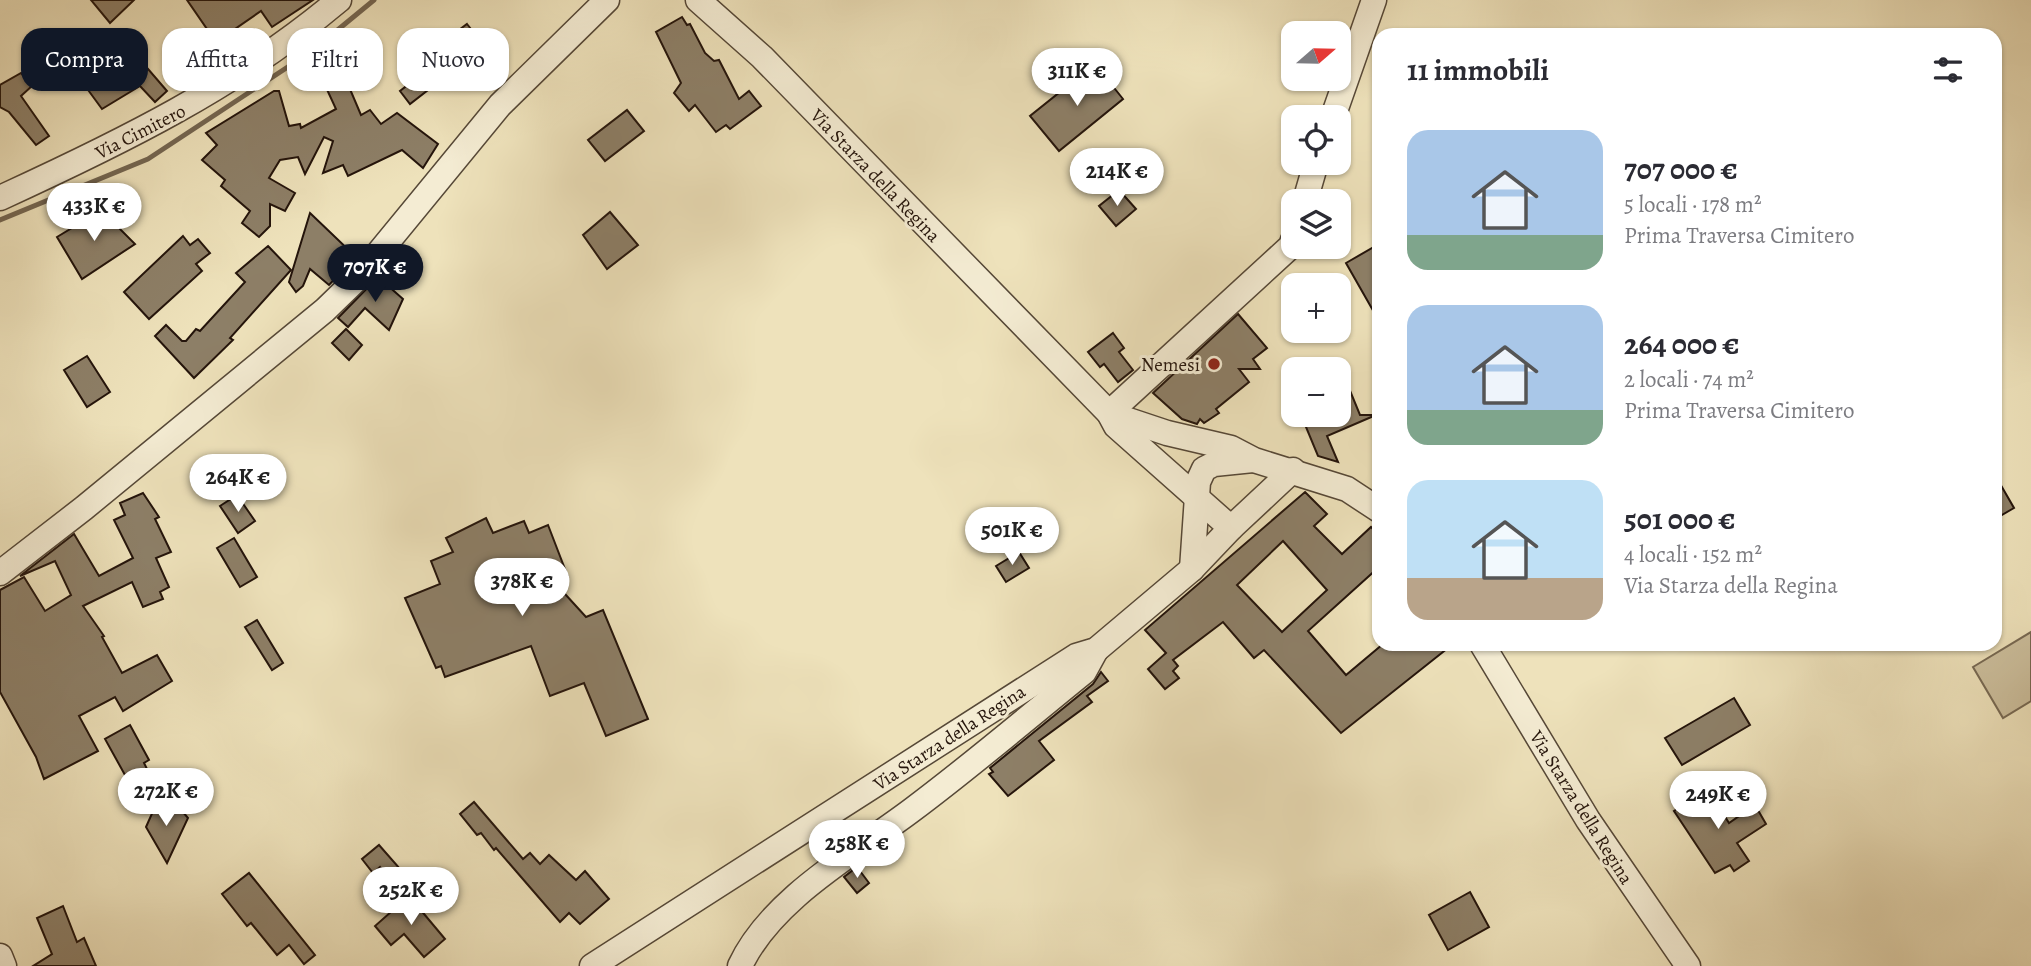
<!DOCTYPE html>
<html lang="it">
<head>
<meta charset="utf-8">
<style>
  body { margin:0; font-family:Alegreya,serif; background:#f2f2f3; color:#2b2b33; height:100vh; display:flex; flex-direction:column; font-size:26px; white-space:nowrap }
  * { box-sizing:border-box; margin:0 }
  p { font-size:23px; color:#7c7c81 }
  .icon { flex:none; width:38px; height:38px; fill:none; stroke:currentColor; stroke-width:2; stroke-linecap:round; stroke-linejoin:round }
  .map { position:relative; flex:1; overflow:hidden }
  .drawer { position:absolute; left:1372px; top:28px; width:630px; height:623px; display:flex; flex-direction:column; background:#fff; border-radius:21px; box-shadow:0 2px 5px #0004 }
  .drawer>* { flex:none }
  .hud { position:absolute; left:21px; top:28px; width:665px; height:63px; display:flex; gap:14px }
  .needle { width:46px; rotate:70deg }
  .buttons { position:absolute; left:1281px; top:21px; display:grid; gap:14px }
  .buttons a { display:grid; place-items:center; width:70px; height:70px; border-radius:14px; background:#fff; box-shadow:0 2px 5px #0004; font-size:35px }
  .price { position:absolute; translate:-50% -60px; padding:0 16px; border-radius:24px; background:#fff; color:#222; font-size:23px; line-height:46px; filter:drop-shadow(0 2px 4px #0008) }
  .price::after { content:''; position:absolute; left:50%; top:42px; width:21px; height:16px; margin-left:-10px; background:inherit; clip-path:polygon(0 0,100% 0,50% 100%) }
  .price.on { background:#111827; color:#fff }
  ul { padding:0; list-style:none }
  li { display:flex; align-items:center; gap:21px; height:175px; padding:0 35px }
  li span { display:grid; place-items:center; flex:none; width:196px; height:140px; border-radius:21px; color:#555 }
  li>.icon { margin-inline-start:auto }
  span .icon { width:84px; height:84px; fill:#fffc; stroke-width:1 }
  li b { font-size:30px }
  h2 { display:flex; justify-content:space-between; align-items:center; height:84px; padding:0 35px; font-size:30px }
  .pill { padding:0 24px; border-radius:21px; background:#fff; box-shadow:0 2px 5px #0004; font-size:24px; line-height:63px }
  .pill.on { background:#111827; color:#fff }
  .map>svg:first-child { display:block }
</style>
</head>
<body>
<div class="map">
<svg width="2031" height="966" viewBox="0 0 2031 966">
  <rect width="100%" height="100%" fill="#eee2bb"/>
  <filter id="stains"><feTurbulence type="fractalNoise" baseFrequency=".00286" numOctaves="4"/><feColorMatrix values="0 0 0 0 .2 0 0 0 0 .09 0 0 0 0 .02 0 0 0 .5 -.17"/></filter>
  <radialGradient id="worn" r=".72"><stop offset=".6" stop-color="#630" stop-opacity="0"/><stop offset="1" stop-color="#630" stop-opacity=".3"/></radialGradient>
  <path fill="#ccbf9d" stroke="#786a54" stroke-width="2" d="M2031 632V701L2003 718 1973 667Z"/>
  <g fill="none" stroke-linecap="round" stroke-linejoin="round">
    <path stroke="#746651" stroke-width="5" d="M0 220 148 159 312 51 374 0"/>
  </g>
  <g fill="#8d7f67" stroke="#24140b" stroke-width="2" fill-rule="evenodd">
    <path d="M91 0H134L110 23Z"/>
    <path d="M187 0H313L272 27 261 11 216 42Z"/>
    <path d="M682 17 687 25 690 24 705 53 714 61 719 60 739 99 749 91 761 106 730 129 726 125 716 132 695 105 689 111 674 93 681 83 656 32Z"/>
    <path d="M467 24 491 54 462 71 443 42Z"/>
    <path d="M83 44 97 60 107 57 110 60 130 48 167 91 155 102 140 86 102 109 64 57Z"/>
    <path d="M331 64 340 85 347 82 361 115 370 110 381 124 397 113 438 144 423 168 402 150 348 176 343 165 323 173 333 141 324 137 305 174 298 157 280 160 269 178 295 193 285 211 270 204V226L259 237 242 223 250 211 221 186 225 180 202 160 217 145 206 133 274 91H279L289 126 300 124 301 128 336 109 318 70Z"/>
    <path d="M1095 64 1123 99 1059 151 1030 116Z"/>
    <path d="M21 73 32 86 21 96 49 136 36 145 9 112 0 107V85Z"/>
    <path d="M418 77 428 90 410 104 400 91Z"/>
    <path d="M627 110 644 131 605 161 588 140Z"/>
    <path d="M1119 190 1136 209 1116 226 1099 206Z"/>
    <path d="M97 206 135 244 82 279 57 237 90 217Z"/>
    <path d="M610 212 638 245 607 269 583 235Z"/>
    <path d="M310 213 356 257 329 285 310 269 303 286 296 292 289 282Z"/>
    <path d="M183 236 190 245 198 239 210 253 196 264 202 271 149 319 124 292Z"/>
    <path d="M1379 244V321L1346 263Z"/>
    <path d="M268 246 291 270 230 338 233 340 194 378 155 336 166 325 182 341H186L196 329 200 331 245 282 236 273Z"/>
    <path d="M378 277 403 299 389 330 365 308 348 327 338 318Z"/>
    <path d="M1238 314 1267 348 1253 359 1260 369H1239L1249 382 1216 409 1219 413 1204 423 1200 419 1197 424 1182 419 1153 393Z"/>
    <path d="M346 329 362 345 349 360 332 343Z"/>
    <path d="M1113 333 1124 348 1119 352 1133 370 1118 382 1104 364 1100 367 1088 352Z"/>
    <path d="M87 356 110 392 87 407 64 370Z"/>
    <path d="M1339 364 1360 415H1376L1327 436 1338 462 1318 456 1301 415H1339Z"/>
    <path d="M1995 475 2014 508 1995 519Z"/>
    <path d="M1305 492 1327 514 1314 526 1342 554 1371 527 1379 535V567L1308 631 1346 675 1383 644H1453L1341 733 1264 650 1254 658 1223 622 1173 660 1178 666 1173 671 1179 678 1165 689 1148 669 1166 653 1145 630ZM1283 541 1327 590 1282 632 1237 585Z"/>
    <path d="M143 493 159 517 155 519 171 552 156 558 169 587 160 592 163 599 143 607 132 582 83 606 104 636 102 637 122 673 157 655 172 681 123 711 115 697 79 716 98 751 44 779 36 757 0 692V590L24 577 45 611 71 595 55 561 20 576 74 534 99 576 133 558 114 520 125 515 120 503Z"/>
    <path d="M237 495 255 521 238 533 220 506Z"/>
    <path d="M486 518 493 533 524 521 529 533 548 525 568 577 555 583 586 617 603 610 648 719 606 736 584 683 550 696 531 646 445 677 441 666 436 668 405 598 440 584 431 561 453 552 446 538Z"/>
    <path d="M234 538 257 577 240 587 217 548Z"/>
    <path d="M1019 552 1029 568 1006 582 996 566Z"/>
    <path d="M257 620 283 663 272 670 245 627Z"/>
    <path d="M1101 672 1108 681 1087 696 1092 702 1039 741 1054 760 1008 796 989 774 993 772 990 768 1093 684Z"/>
    <path d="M1734 698 1750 725 1682 765 1665 738Z"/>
    <path d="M130 725 149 760 144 763 149 773 130 784 105 739Z"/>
    <path d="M1708 789 1729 823 1755 805 1766 824 1737 843 1749 861 1734 871 1730 865 1715 873 1674 811Z"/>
    <path d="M158 800 183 812 188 818 167 863 146 827Z"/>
    <path d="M474 802 523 859 530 853 540 864 549 855 576 880 585 871 609 899 580 924 569 913 560 922 496 848 494 850 481 833 477 835 460 814Z"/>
    <path d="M379 845 408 878 396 887 380 867 373 873 362 859Z"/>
    <path d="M857 867 869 883 857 893 844 877Z"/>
    <path d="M249 873 315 955 304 964 289 945 277 955 251 923 247 926 222 894Z"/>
    <path d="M1470 892 1489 927 1448 950 1429 915Z"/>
    <path d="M409 896 445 939 424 957 404 934 391 945 375 926Z"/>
    <path d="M63 906 77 942 84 938 96 966H33L52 954 37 918Z"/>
  </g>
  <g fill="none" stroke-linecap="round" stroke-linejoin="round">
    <g stroke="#564837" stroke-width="27">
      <g id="minor">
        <path d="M698 0 762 57 1109 413 1116 426 1231 528 1293 470"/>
        <path d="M1333 117 1374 0"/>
        <path d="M0 198C120 143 237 86 339 0"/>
        <path d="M1305 201 1316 163"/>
        <path d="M1109 413 1291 246 1293 240"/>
        <path d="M1110 414 1167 433 1231 448 1254 460 1347 489 1379 510"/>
        <path d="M1192 569 1198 482 1204 469 1214 464 1253 460"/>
        <path d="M0 573 84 508 325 310 358 278 500 105 607 0"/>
        <path d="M1482 644 1588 820 1688 966"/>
        <path d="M0 956 4 966"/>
        <path d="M592 966 1076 656 1096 650 1192 569 1231 528"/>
        <path d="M740 966C771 899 855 853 912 810 971 766 1027 718 1084 672L1096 650"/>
      </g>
    </g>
    <use href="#minor" stroke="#f4ecd3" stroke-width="24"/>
  </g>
  <circle fill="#8f2418" stroke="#f4ecd3" stroke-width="2.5" cx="1214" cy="364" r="7"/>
  <g text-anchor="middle" stroke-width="6" stroke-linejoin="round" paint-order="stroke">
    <g font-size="19" fill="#24140b" stroke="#f4ecd3">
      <text transform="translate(140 131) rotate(-27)" y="7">Via Cimitero</text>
      <text transform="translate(876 175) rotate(46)" y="7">Via Starza della Regina</text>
      <text transform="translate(949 737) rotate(-33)" y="7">Via Starza della Regina</text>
      <text transform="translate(1582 807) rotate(58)" y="7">Via Starza della Regina</text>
    </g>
    <g font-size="19" fill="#24140b" stroke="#f4ecd3" text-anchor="end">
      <text x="1200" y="371">Nemesi</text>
    </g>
  </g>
  <rect width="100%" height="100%" filter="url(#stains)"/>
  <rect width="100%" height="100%" fill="url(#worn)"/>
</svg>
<div class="buttons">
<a><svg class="needle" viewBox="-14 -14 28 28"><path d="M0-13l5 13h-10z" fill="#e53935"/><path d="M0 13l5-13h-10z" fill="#7c7c81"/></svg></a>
<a><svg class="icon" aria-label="locate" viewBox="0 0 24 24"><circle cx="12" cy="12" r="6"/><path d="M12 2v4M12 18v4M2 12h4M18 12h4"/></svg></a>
<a><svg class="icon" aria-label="layers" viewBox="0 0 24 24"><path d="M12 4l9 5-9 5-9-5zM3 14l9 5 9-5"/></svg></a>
<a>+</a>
<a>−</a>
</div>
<b class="price" style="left:1077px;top:108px">311K €</b>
<b class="price" style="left:1117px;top:208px">214K €</b>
<b class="price" style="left:94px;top:243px">433K €</b>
<b class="price on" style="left:375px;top:304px">707K €</b>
<b class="price" style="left:238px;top:514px">264K €</b>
<b class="price" style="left:1012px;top:567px">501K €</b>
<b class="price" style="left:522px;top:618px">378K €</b>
<b class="price" style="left:166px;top:828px">272K €</b>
<b class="price" style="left:1718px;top:831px">249K €</b>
<b class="price" style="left:857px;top:880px">258K €</b>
<b class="price" style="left:411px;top:927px">252K €</b>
<div class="hud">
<a class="pill on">Compra</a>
<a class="pill">Affitta</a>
<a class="pill">Filtri</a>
<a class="pill">Nuovo</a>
</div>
<section class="drawer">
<h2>11 immobili<svg class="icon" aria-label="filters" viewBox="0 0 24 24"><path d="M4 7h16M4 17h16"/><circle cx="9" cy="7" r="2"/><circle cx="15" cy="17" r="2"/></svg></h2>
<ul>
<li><span style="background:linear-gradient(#a9c7e8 75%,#7fa58c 0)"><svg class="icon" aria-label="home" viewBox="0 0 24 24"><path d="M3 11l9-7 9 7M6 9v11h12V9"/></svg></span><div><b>707 000 €</b><p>5 locali · 178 m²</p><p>Prima Traversa Cimitero</p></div></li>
<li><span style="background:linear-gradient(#a9c7e8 75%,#7fa58c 0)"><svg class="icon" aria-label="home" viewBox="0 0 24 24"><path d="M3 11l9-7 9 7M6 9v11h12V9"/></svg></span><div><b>264 000 €</b><p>2 locali · 74 m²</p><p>Prima Traversa Cimitero</p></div></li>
<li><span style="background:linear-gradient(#bfe0f5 70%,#b9a48a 0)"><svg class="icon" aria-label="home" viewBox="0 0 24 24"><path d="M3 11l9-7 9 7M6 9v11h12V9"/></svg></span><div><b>501 000 €</b><p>4 locali · 152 m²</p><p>Via Starza della Regina</p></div></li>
</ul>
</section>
</div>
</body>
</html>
